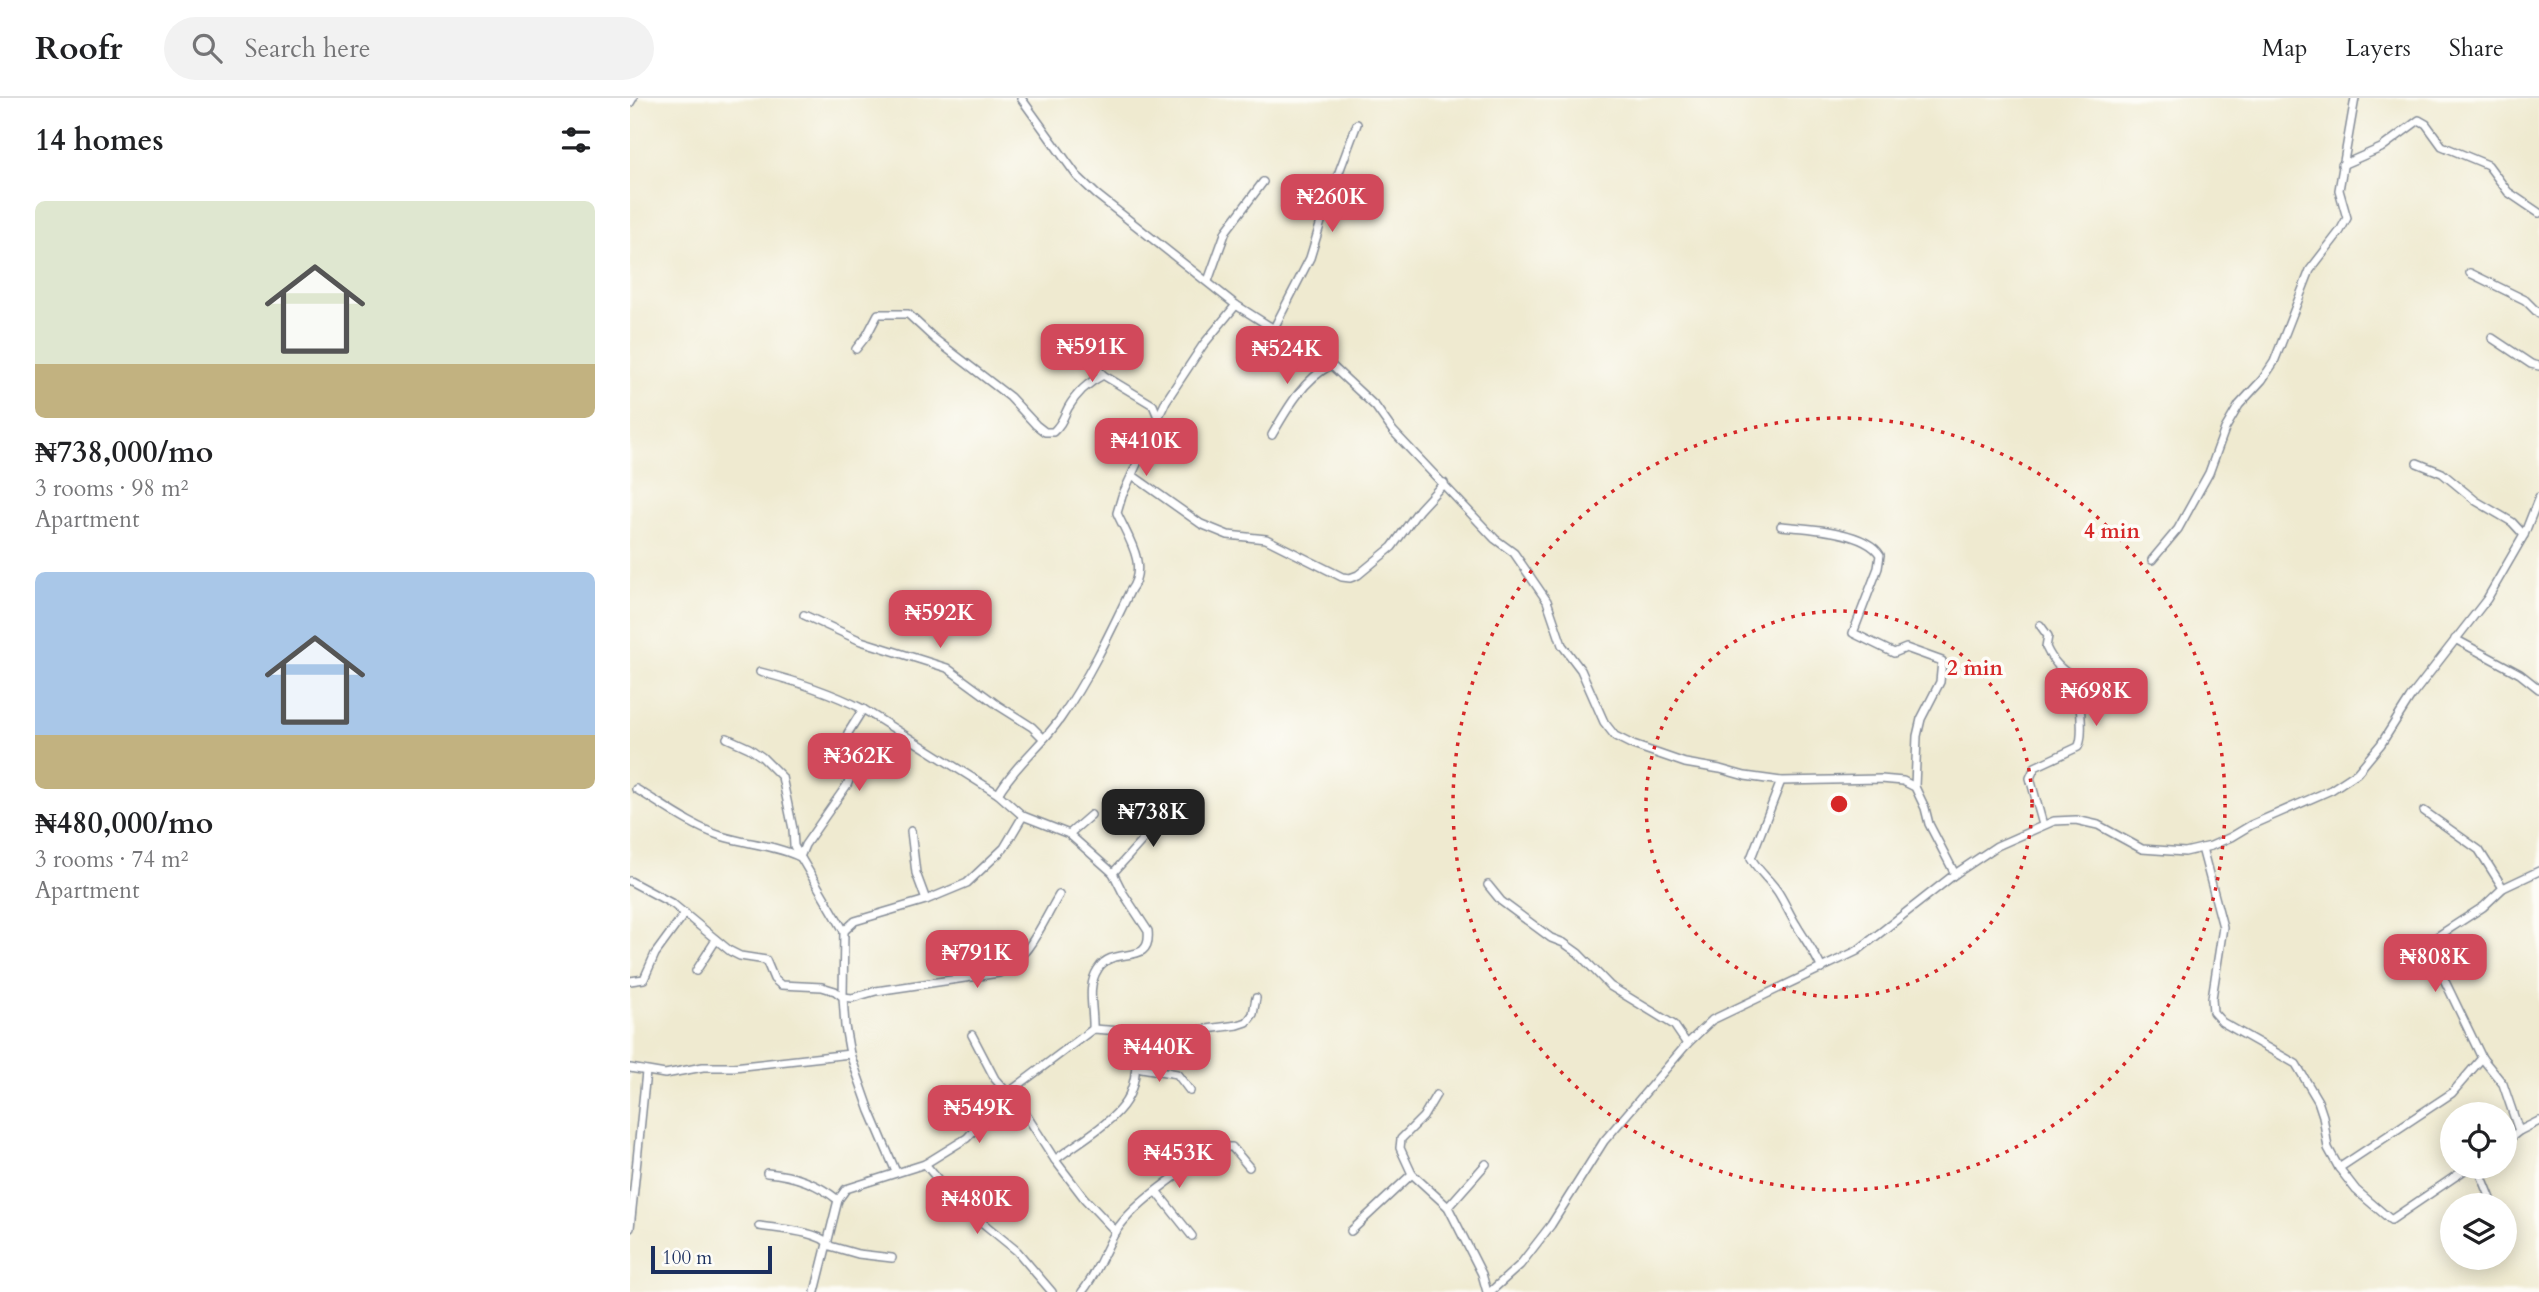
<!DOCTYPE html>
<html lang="en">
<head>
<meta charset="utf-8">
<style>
  body { margin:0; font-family:Cardo,serif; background:#f2f2f2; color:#202124; height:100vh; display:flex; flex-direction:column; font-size:26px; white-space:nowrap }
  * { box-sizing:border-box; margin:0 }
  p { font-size:23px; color:#757577 }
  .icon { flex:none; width:38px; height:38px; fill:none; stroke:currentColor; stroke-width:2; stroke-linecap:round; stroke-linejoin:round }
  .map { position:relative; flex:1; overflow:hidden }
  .drawer { display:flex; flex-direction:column; background:#fff; width:630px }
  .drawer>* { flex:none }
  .buttons { position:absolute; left:1810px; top:1004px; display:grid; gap:14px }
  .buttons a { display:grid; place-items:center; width:77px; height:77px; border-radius:50%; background:#fff; box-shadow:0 4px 18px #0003; font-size:35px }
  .scale { position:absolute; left:21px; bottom:18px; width:121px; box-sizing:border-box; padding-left:7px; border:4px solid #1b2f5e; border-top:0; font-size:19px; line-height:24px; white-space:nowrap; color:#1b2f5e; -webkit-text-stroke:5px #fdfcf7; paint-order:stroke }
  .price { position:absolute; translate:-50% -60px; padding:0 16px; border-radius:14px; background:#d1495b; color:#fff; font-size:23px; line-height:46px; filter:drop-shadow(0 2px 4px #0008) }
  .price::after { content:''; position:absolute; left:50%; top:42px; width:21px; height:16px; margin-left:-10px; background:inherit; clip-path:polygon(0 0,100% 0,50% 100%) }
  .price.on { background:#222; color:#fff }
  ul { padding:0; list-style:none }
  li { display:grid; align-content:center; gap:14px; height:371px; padding:0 35px }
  li span { display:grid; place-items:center; height:217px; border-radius:10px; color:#555 }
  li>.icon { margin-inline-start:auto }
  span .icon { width:126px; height:126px; fill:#fffc; stroke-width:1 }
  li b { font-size:30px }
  h2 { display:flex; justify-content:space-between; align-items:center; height:84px; padding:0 35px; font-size:30px }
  header { display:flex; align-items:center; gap:42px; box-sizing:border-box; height:98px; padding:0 35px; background:#fff; border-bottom:2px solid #e0e0e0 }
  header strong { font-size:33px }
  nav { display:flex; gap:38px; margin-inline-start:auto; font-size:24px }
  .search { width:490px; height:63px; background:#f2f2f2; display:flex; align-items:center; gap:18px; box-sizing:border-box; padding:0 24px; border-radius:38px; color:#757577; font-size:26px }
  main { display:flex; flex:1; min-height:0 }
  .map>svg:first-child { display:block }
</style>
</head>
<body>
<header>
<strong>Roofr</strong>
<div class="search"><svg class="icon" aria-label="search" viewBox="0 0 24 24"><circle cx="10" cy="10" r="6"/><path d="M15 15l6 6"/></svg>Search here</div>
<nav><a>Map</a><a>Layers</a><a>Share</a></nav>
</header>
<main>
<section class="drawer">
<h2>14 homes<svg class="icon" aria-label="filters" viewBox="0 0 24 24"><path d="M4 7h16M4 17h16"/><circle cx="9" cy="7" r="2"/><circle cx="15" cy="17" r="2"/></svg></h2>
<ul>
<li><span style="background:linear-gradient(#dfe7d0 75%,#c2b280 0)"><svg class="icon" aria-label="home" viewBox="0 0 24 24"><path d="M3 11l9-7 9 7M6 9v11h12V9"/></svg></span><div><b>₦738,000/mo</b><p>3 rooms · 98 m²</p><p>Apartment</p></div></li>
<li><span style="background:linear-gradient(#a9c7e8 75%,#c2b280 0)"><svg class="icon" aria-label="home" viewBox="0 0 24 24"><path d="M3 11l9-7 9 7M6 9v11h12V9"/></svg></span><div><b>₦480,000/mo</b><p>3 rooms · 74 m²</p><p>Apartment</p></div></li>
</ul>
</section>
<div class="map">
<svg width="1909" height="1194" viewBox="0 0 1909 1194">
  <rect width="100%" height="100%" fill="#fdfcf7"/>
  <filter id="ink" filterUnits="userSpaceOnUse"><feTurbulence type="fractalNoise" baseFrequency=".0143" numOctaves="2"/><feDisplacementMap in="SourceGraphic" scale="14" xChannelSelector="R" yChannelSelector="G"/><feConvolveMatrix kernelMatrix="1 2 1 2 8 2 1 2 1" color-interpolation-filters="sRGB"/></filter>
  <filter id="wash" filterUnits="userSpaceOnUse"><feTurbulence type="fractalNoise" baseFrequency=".00686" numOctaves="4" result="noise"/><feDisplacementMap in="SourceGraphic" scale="28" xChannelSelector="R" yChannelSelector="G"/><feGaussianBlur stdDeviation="1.57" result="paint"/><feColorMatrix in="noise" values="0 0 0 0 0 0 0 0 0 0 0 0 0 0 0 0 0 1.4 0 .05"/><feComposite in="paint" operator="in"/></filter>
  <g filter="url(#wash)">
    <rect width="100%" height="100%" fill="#efead0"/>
  </g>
  <g filter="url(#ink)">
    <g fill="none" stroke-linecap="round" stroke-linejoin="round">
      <g stroke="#858c97" stroke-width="10">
        <g id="minor">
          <path d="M391 0 447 78 466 96 606 207 701 267 746 309 763 333 865 441 884 455 917 503 932 547 951 572 974 624 985 638 1003 647 1055 665 1090 671 1115 678 1151 683 1251 681 1273 683 1285 689 1295 710 1299 726 1325 776"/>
          <path d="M0 5 3 0"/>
          <path d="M1712 67 1751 50 1789 22 1796 26 1812 48 1858 67 1878 94 1909 115"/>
          <path d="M1840 175 1895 202 1909 216"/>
          <path d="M578 183 596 133 633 84"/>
          <path d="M644 230 680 160 694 114 727 26"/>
          <path d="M462 239 454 255 456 262 466 269 473 277 523 307 528 319"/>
          <path d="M1862 240 1901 266 1909 268"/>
          <path d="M226 251 237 237 248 216H278L306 242 380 299 406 327 415 334H423C432 326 433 320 438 310 446 296 459 284 473 277"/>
          <path d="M642 337C657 311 673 282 701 267"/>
          <path d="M1787 365 1812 375 1846 403 1882 424 1894 437"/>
          <path d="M502 377 571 426 598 437 636 441 712 479 720 480 728 477 762 449 789 412 814 385"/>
          <path d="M1151 428C1176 430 1236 433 1250 457L1248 470 1223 535 1264 555 1276 550 1312 563 1310 584 1291 621 1287 638 1285 689"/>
          <path d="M1522 462 1548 431 1579 375 1595 331 1609 307 1632 282 1644 264 1680 172 1710 133 1717 120 1709 92 1725 0"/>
          <path d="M174 517 231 543 317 570 369 608 402 629 413 640"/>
          <path d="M1410 527 1418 538 1416 549C1423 564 1431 572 1446 581 1449 594 1455 639 1448 649L1405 669 1400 680 1413 727"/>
          <path d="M1825 541 1890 576 1909 591"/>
          <path d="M130 574C166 583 200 594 233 611L368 696 393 718 439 736 483 775 493 795 518 833C522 870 483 846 468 871 456 889 464 911 463 931"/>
          <path d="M97 640 119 650 132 659 152 679 163 731 164 748 214 833 213 899 215 928 220 956 240 1013 266 1074"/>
          <path d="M1151 683 1121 760C1128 773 1140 782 1148 794 1155 805 1160 817 1167 828 1176 843 1185 855 1192 871"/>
          <path d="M6 691C33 707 61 728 91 738 117 746 145 747 170 759L175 747 217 687 220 680 213 664 218 647V635L233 611"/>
          <path d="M368 696C385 667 411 648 430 621 458 581 479 537 500 493 519 468 498 440 487 415L492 398 536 303 573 247 606 207"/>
          <path d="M1794 713 1849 752 1873 790"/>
          <path d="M281 733 286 775 296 802"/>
          <path d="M439 736 461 717"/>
          <path d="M1572 750 1593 829 1582 900 1583 914 1592 924 1666 966 1688 1003 1693 1018 1698 1050 1709 1070 1726 1092 1761 1122 1839 1069"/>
          <path d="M483 775 534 718 552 710"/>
          <path d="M0 783 43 806 100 853 110 858 136 862 144 881 151 887 192 889 205 893 213 899 222 900 246 893 369 875C399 861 412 825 429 797"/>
          <path d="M858 787 871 803 921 840 934 845 948 855 980 888 1044 927 1057 946"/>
          <path d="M214 833 225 823 296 802 337 785 374 750 393 718"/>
          <path d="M66 873 86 842"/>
          <path d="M0 883 14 881 25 856 55 815"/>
          <path d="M342 937 365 981 393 1012 425 1062 454 1100 486 1134"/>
          <path d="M506 969 547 976 560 993"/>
          <path d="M0 970 35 976 73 969H104L220 956"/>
          <path d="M806 997 793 1019 771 1041 770 1050 782 1076 818 1109 852 1176 857 1194"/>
          <path d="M1889 1033 1873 986 1852 960 1798 848 1802 842 1853 809 1873 790 1909 773"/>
          <path d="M1874 1045 1889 1033 1909 1023"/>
          <path d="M425 1062C445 1046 483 1025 496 1003 508 984 507 955 506 934"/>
          <path d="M295 1066 327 1104 387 1153 422 1194"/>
          <path d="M1848 1069 1864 1108"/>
          <path d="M1709 1070 1822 995 1852 960"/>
          <path d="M137 1075C163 1077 187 1085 208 1102"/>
          <path d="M527 1094 562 1138"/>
          <path d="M818 1109 856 1066"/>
          <path d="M129 1128C146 1131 192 1133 200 1148L228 1156 262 1160"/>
          <path d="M0 1130 16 974"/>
          <path d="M721 1133 782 1076"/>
          <path d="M185 1194 208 1102 216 1091 295 1066 337 1040 378 995 463 931 506 934 561 933 608 927 617 924 623 916 626 900"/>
          <path d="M452 1194C467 1176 474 1153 486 1133 504 1105 566 1060 598 1049H602L619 1069"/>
          <path d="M860 1194 890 1167 921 1127 974 1043 1057 946 1082 922 1227 853 1325 776 1367 748 1424 723 1446 722 1468 727 1512 751 1555 754 1581 748 1601 739 1621 727 1701 692 1727 675 1751 646 1780 600 1857 501 1894 437 1909 399"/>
        </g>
      </g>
      <use href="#minor" stroke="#fff" stroke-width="7"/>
    </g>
  </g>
  <g fill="none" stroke="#d62828" stroke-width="3.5" stroke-dasharray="3.5 7">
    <circle cx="1209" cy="706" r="193"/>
    <circle cx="1209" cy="706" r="386"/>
  </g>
  <circle cx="1209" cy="706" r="10" fill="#d62828" stroke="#fdfcf7" stroke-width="3.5"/>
  <g font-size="21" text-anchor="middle" font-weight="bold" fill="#d62828" stroke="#fdfcf7" stroke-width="7" stroke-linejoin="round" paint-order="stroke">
    <text x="1482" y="440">4 min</text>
    <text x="1345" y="577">2 min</text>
  </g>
</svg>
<div class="buttons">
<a><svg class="icon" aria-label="locate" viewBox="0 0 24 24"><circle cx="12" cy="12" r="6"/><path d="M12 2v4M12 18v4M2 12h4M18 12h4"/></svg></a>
<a><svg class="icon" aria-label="layers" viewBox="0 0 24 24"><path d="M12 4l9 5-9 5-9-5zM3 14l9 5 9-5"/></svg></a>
</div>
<div class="scale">100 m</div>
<b class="price" style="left:702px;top:136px">₦260K</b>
<b class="price" style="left:462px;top:286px">₦591K</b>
<b class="price" style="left:657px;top:288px">₦524K</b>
<b class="price" style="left:516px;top:380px">₦410K</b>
<b class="price" style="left:310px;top:552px">₦592K</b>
<b class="price" style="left:1466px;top:630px">₦698K</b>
<b class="price" style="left:229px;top:695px">₦362K</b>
<b class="price on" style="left:523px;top:751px">₦738K</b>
<b class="price" style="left:347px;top:892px">₦791K</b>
<b class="price" style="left:1805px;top:896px">₦808K</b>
<b class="price" style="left:529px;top:986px">₦440K</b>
<b class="price" style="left:349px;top:1047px">₦549K</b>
<b class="price" style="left:549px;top:1092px">₦453K</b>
<b class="price" style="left:347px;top:1138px">₦480K</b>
</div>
</main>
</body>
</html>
